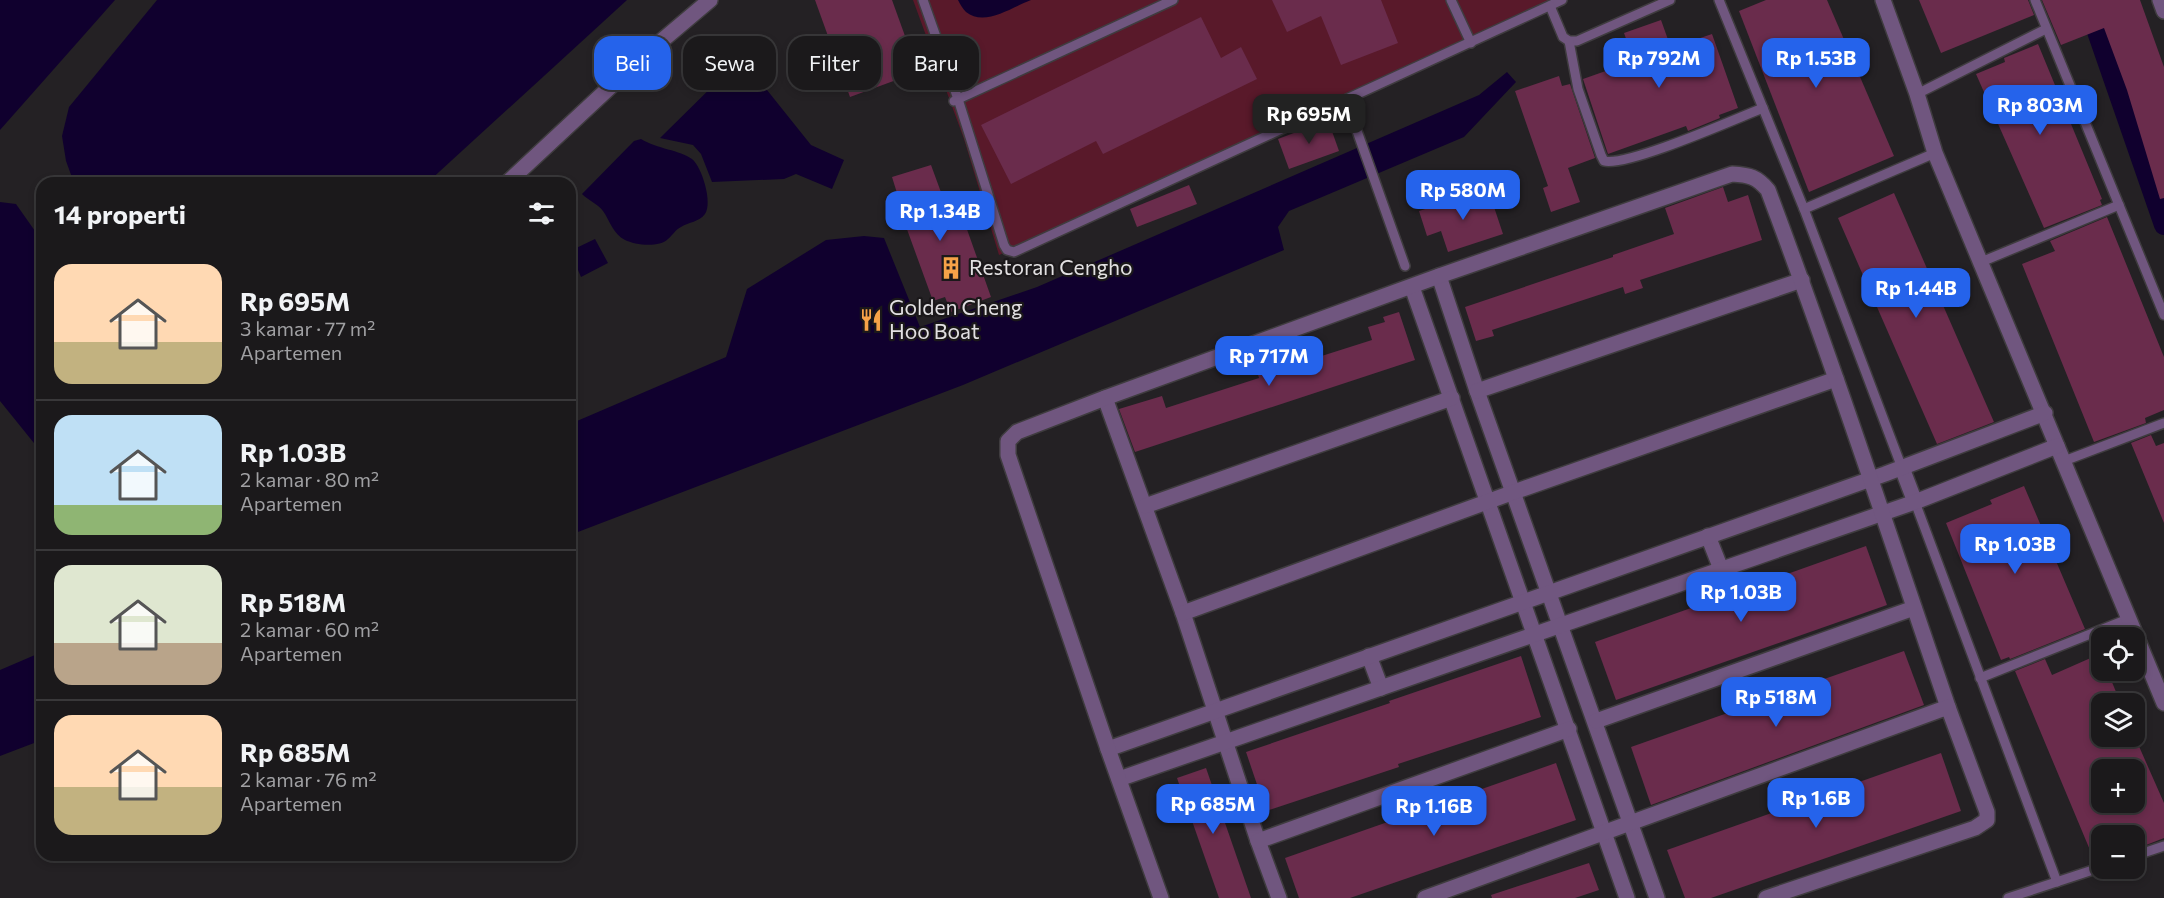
<!DOCTYPE html>
<html lang="id">
<head>
<meta charset="utf-8">
<style>
  body { margin:0; font-family:Commissioner,sans-serif; background:#282628; color:#f1f3f6; height:100vh; display:flex; flex-direction:column; font-size:22px; white-space:nowrap }
  * { box-sizing:border-box; margin:0 }
  p { font-size:20px; color:#a0a0a3 }
  .icon { flex:none; width:33px; height:33px; fill:none; stroke:currentColor; stroke-width:2; stroke-linecap:round; stroke-linejoin:round }
  .map { position:relative; flex:1; overflow:hidden }
  .panel { position:absolute; left:36px; top:177px; width:540px; height:684px; display:flex; flex-direction:column; background:#1b191b; border-radius:18px; box-shadow:0 3px 9px #0003,0 0 0 2px #39383a }
  .panel>* { flex:none }
  .guide { position:absolute; left:594px; top:36px; width:570px; height:54px; display:flex; gap:12px }
  .buttons { position:absolute; left:2091px; top:627px; display:grid; gap:12px }
  .buttons a { display:grid; place-items:center; width:54px; height:54px; border-radius:12px; background:#1b191b; box-shadow:0 3px 9px #0003,0 0 0 2px #39383a; font-size:30px }
  .price { position:absolute; translate:-50% -51px; padding:0 14px; border-radius:12px; background:#2563eb; color:#fff; font-size:20px; line-height:39px; filter:drop-shadow(0 2px 3px #0008) }
  .price::after { content:''; position:absolute; left:50%; top:36px; width:18px; height:14px; margin-left:-9px; background:inherit; clip-path:polygon(0 0,100% 0,50% 100%) }
  .price.active { background:#222; color:#fff }
  ul { padding:0; list-style:none }
  li { display:flex; align-items:center; gap:18px; height:150px; padding:0 18px }
  li+li { border-top:2px solid #39383a }
  li span { display:grid; place-items:center; flex:none; width:168px; height:120px; border-radius:18px; color:#555 }
  li>.icon { margin-inline-start:auto }
  span .icon { width:72px; height:72px; fill:#fffc; stroke-width:1 }
  li b { font-size:26px }
  h2 { display:flex; justify-content:space-between; align-items:center; height:72px; padding:0 18px; font-size:26px }
  .pill { padding:0 21px; border-radius:18px; background:#1b191b; box-shadow:0 3px 9px #0003,0 0 0 2px #39383a; font-size:21px; line-height:54px }
  .pill.active { background:#2563eb; color:#fff }
  .map>svg:first-child { display:block }
</style>
</head>
<body>
<div class="map">
<svg width="2164" height="898" viewBox="0 0 2164 898">
  <rect width="100%" height="100%" fill="#242124"/>
  <path fill="#59192a" d="M913 0H1567L999 255 964 139Z"/>
  <g fill="#10002e">
    <path d="M0 0H115L0 130Z"/>
    <path d="M157 0H627L427 183H74L66 161 62 136 69 107Z"/>
    <path d="M958 0H1031C1012 7 985 27 966 12 963 9 960 4 958 0Z"/>
    <path d="M740 71 759 80 811 145 844 160 832 189 796 174 784 179 712 182 701 154 693 145 660 138 727 72Z"/>
    <path d="M1507 72 1516 82 1464 137 1289 211 1278 227 1284 250 963 385 570 535V424L726 357 747 289 826 240 864 236 884 238 920 327 1037 287 1479 95Z"/>
    <path d="M641 139C657 149 680 150 692 159 702 167 713 203 705 214 699 222 689 222 681 227 675 230 673 235 668 239 659 248 635 245 625 240 613 234 610 221 603 211 598 204 588 200 582 194L634 141Z"/>
    <path d="M0 202 16 204 42 241V453L0 401Z"/>
    <path d="M595 239 608 263 581 277 570 251Z"/>
    <path d="M42 652V740L0 756V670Z"/>
  </g>
  <g fill="none" stroke-linecap="round" stroke-linejoin="round">
    <path stroke="#10002e" stroke-width="20" d="M2086 0 2164 225"/>
  </g>
  <g fill="#6a2c4c" fill-rule="evenodd">
    <path d="M815 0H892L918 72 850 97Z"/>
    <path d="M1272 0H1381L1398 43 1341 65 1321 16 1287 32Z"/>
    <path d="M1766 0H1827L1894 156 1809 192 1739 11Z"/>
    <path d="M1919 0H2028L2034 15 1941 53Z"/>
    <path d="M2042 0H2140L2164 67V198L2160 199 2127 90 2104 28 2061 45Z"/>
    <path d="M1201 17 1221 58 1241 47 1257 79 1103 154 1096 141 1011 184 981 125Z"/>
    <path d="M1661 20 1671 48 1712 34 1738 108 1719 115 1720 118 1688 131 1686 126 1608 154 1583 79 1634 61 1624 33Z"/>
    <path d="M2038 44 2102 199 2100 200 2102 205 2044 228 1976 74 2005 62 2004 58Z"/>
    <path d="M1559 76 1562 86 1570 84 1595 158 1568 168 1580 202 1551 212 1543 188 1548 186 1515 91Z"/>
    <path d="M1328 120 1339 151 1289 169 1278 139Z"/>
    <path d="M931 165 953 225 964 221 991 297 951 312 945 297 933 301 900 210 902 209 892 177Z"/>
    <path d="M1189 185 1197 204 1137 227 1130 209Z"/>
    <path d="M1723 187 1728 202 1748 195 1762 240 1640 280 1643 288 1625 294 1623 287 1492 330 1494 336 1476 341 1465 307 1613 257V255L1674 234 1665 208Z"/>
    <path d="M1488 189 1503 234 1448 252 1441 231 1427 236 1419 211Z"/>
    <path d="M1894 193 1994 422 1937 444 1838 218Z"/>
    <path d="M2107 217 2164 357V410L2145 418 2146 423 2094 442 2022 264 2055 251 2050 241Z"/>
    <path d="M1399 312 1415 360 1135 452 1119 409 1162 396 1166 408 1259 378 1254 361 1282 352 1287 367 1372 340 1368 327 1385 322 1383 317Z"/>
    <path d="M2151 435 2156 446 2164 443V523L2131 443Z"/>
    <path d="M2024 486 2085 629 2010 659 2009 657 2001 660 1946 523 1992 504 1990 500Z"/>
    <path d="M1866 546 1887 605 1616 700 1595 642Z"/>
    <path d="M1904 651 1924 705 1651 805 1631 747Z"/>
    <path d="M2102 653V670H2107L2121 704H2102V736H2134V735L2164 803V838L2141 847 2136 836H2102V860L2095 862 2015 671 2045 659 2052 675ZM2091 770H2134V802H2102V793Z"/>
    <path d="M1521 656 1541 717 1398 764 1399 767 1266 811 1246 752 1390 703 1389 701Z"/>
    <path d="M1941 753 1961 811 1711 898H1685L1667 850Z"/>
    <path d="M1556 763 1576 820 1350 898H1299L1285 858Z"/>
    <path d="M1206 768 1251 898H1219L1177 778Z"/>
    <path d="M1589 863 1599 890 1575 898H1492L1491 895Z"/>
  </g>
  <g fill="none" stroke-linecap="round" stroke-linejoin="round">
    <g stroke="#3f3c3f" stroke-width="12">
      <g id="lane">
        <path d="M923 0 958 99 1004 245 1007 250 1014 252 1562 0"/>
        <path d="M1451 0 1471 43"/>
        <path d="M1719 0 1804 209 1902 468"/>
        <path d="M2035 0 2164 315"/>
        <path d="M1550 6 1563 37 1569 41H1577L1670 0"/>
        <path d="M1569 41 1578 89 1601 155 1604 161C1627 167 1735 119 1763 108"/>
        <path d="M1917 94 2046 29"/>
        <path d="M1346 100 1405 266"/>
        <path d="M954 101 1173 0"/>
        <path d="M1804 209 1935 153"/>
        <path d="M1981 262 2119 205"/>
        <path d="M2064 461 2164 423"/>
        <path d="M1915 502 2057 882"/>
        <path d="M1980 678 2128 619"/>
        <path d="M2134 856 2164 846"/>
        <path d="M2008 898 2102 867"/>
      </g>
    </g>
    <g stroke="#3f3c3f" stroke-width="18">
      <g id="street">
        <path d="M1883 0 1917 94 1935 153 2164 703"/>
        <path d="M2160 0 2164 11"/>
        <path d="M507 183 639 60 710 0"/>
        <path d="M1439 276 1477 391 1657 898"/>
        <path d="M1412 287 1627 898"/>
        <path d="M1477 391 1802 280"/>
        <path d="M1105 398 1183 613 1258 841 1279 898"/>
        <path d="M1902 468 1915 502"/>
        <path d="M1145 506 1452 398"/>
        <path d="M1708 536 1721 569"/>
        <path d="M1183 613 1514 492 1836 379"/>
        <path d="M1369 656 1381 688"/>
        <path d="M1596 721 1914 608"/>
        <path d="M1108 749 1885 474 2045 413"/>
        <path d="M1119 779 1915 502 2057 446"/>
        <path d="M1258 841 1569 729"/>
        <path d="M1161 898 1108 749 1008 455V441L1017 432 1105 398 1439 276 1732 174C1750 175 1757 177 1768 190 1832 361 1889 534 1948 707"/>
        <path d="M1425 898 1948 707 1987 812V820L1975 828 1766 898"/>
      </g>
    </g>
    <use href="#lane" stroke="#70567f" stroke-width="9"/>
    <use href="#street" stroke="#70567f" stroke-width="15"/>
  </g>
  <defs>
    <g id="building-bare" transform="scale(1.8)"><path d="M-4-6H4V6H1V3H-1V6H-4ZM-2.5-4.3h1.7v1.8h-1.7ZM.8-4.3h1.7v1.8H.8ZM-2.5-1h1.7V.8h-1.7ZM.8-1h1.7V.8H.8Z" fill="#f6a248" stroke="#1b181a" stroke-width="2.5" paint-order="stroke"/></g>
    <g id="restaurant-bare" transform="scale(1.8)"><path d="M-5-6h1v4h1v-4h1v4h1v-4h1v5L-1.5 .5V6h-2V.5L-5-1ZM5-6V6H3V1.5H1.5Q1.5-4 5-6Z" fill="#f6a248" stroke="#1b181a" stroke-width="2.5" paint-order="stroke"/></g>
  </defs>
  <g fill-rule="evenodd">
    <use href="#building-bare" x="951" y="268"/>
    <use href="#restaurant-bare" x="871" y="320"/>
  </g>
  <g text-anchor="middle" stroke-width="4.5" stroke-linejoin="round" paint-order="stroke">
    <g font-size="21" fill="#e2e0e2" stroke="#1b181a" text-anchor="start">
      <text x="969" y="275">Restoran Cengho</text>
      <text x="889" y="315">Golden Cheng<tspan x="889" dy="24">Hoo Boat</tspan></text>
    </g>
  </g>
</svg>
<div class="buttons">
<a><svg class="icon" aria-label="locate" viewBox="0 0 24 24"><circle cx="12" cy="12" r="6"/><path d="M12 2v4M12 18v4M2 12h4M18 12h4"/></svg></a>
<a><svg class="icon" aria-label="layers" viewBox="0 0 24 24"><path d="M12 4l9 5-9 5-9-5zM3 14l9 5 9-5"/></svg></a>
<a>+</a>
<a>−</a>
</div>
<b class="price" style="left:1659px;top:89px">Rp 792M</b>
<b class="price" style="left:1816px;top:89px">Rp 1.53B</b>
<b class="price" style="left:2040px;top:136px">Rp 803M</b>
<b class="price active" style="left:1309px;top:145px">Rp 695M</b>
<b class="price" style="left:1463px;top:221px">Rp 580M</b>
<b class="price" style="left:940px;top:242px">Rp 1.34B</b>
<b class="price" style="left:1916px;top:319px">Rp 1.44B</b>
<b class="price" style="left:1269px;top:387px">Rp 717M</b>
<b class="price" style="left:2015px;top:575px">Rp 1.03B</b>
<b class="price" style="left:1741px;top:623px">Rp 1.03B</b>
<b class="price" style="left:1776px;top:728px">Rp 518M</b>
<b class="price" style="left:1816px;top:829px">Rp 1.6B</b>
<b class="price" style="left:1213px;top:835px">Rp 685M</b>
<b class="price" style="left:1434px;top:837px">Rp 1.16B</b>
<div class="guide">
<a class="pill active">Beli</a>
<a class="pill">Sewa</a>
<a class="pill">Filter</a>
<a class="pill">Baru</a>
</div>
<section class="panel">
<h2>14 properti<svg class="icon" aria-label="filters" viewBox="0 0 24 24"><path d="M4 7h16M4 17h16"/><circle cx="9" cy="7" r="2"/><circle cx="15" cy="17" r="2"/></svg></h2>
<ul>
<li><span style="background:linear-gradient(#ffd9b3 65%,#c2b280 0)"><svg class="icon" aria-label="home" viewBox="0 0 24 24"><path d="M3 11l9-7 9 7M6 9v11h12V9"/></svg></span><div><b>Rp 695M</b><p>3 kamar · 77 m²</p><p>Apartemen</p></div></li>
<li><span style="background:linear-gradient(#bfe0f5 75%,#8fb573 0)"><svg class="icon" aria-label="home" viewBox="0 0 24 24"><path d="M3 11l9-7 9 7M6 9v11h12V9"/></svg></span><div><b>Rp 1.03B</b><p>2 kamar · 80 m²</p><p>Apartemen</p></div></li>
<li><span style="background:linear-gradient(#dfe7d0 65%,#b9a48a 0)"><svg class="icon" aria-label="home" viewBox="0 0 24 24"><path d="M3 11l9-7 9 7M6 9v11h12V9"/></svg></span><div><b>Rp 518M</b><p>2 kamar · 60 m²</p><p>Apartemen</p></div></li>
<li><span style="background:linear-gradient(#ffd9b3 60%,#c2b280 0)"><svg class="icon" aria-label="home" viewBox="0 0 24 24"><path d="M3 11l9-7 9 7M6 9v11h12V9"/></svg></span><div><b>Rp 685M</b><p>2 kamar · 76 m²</p><p>Apartemen</p></div></li>
</ul>
</section>
</div>
</body>
</html>
